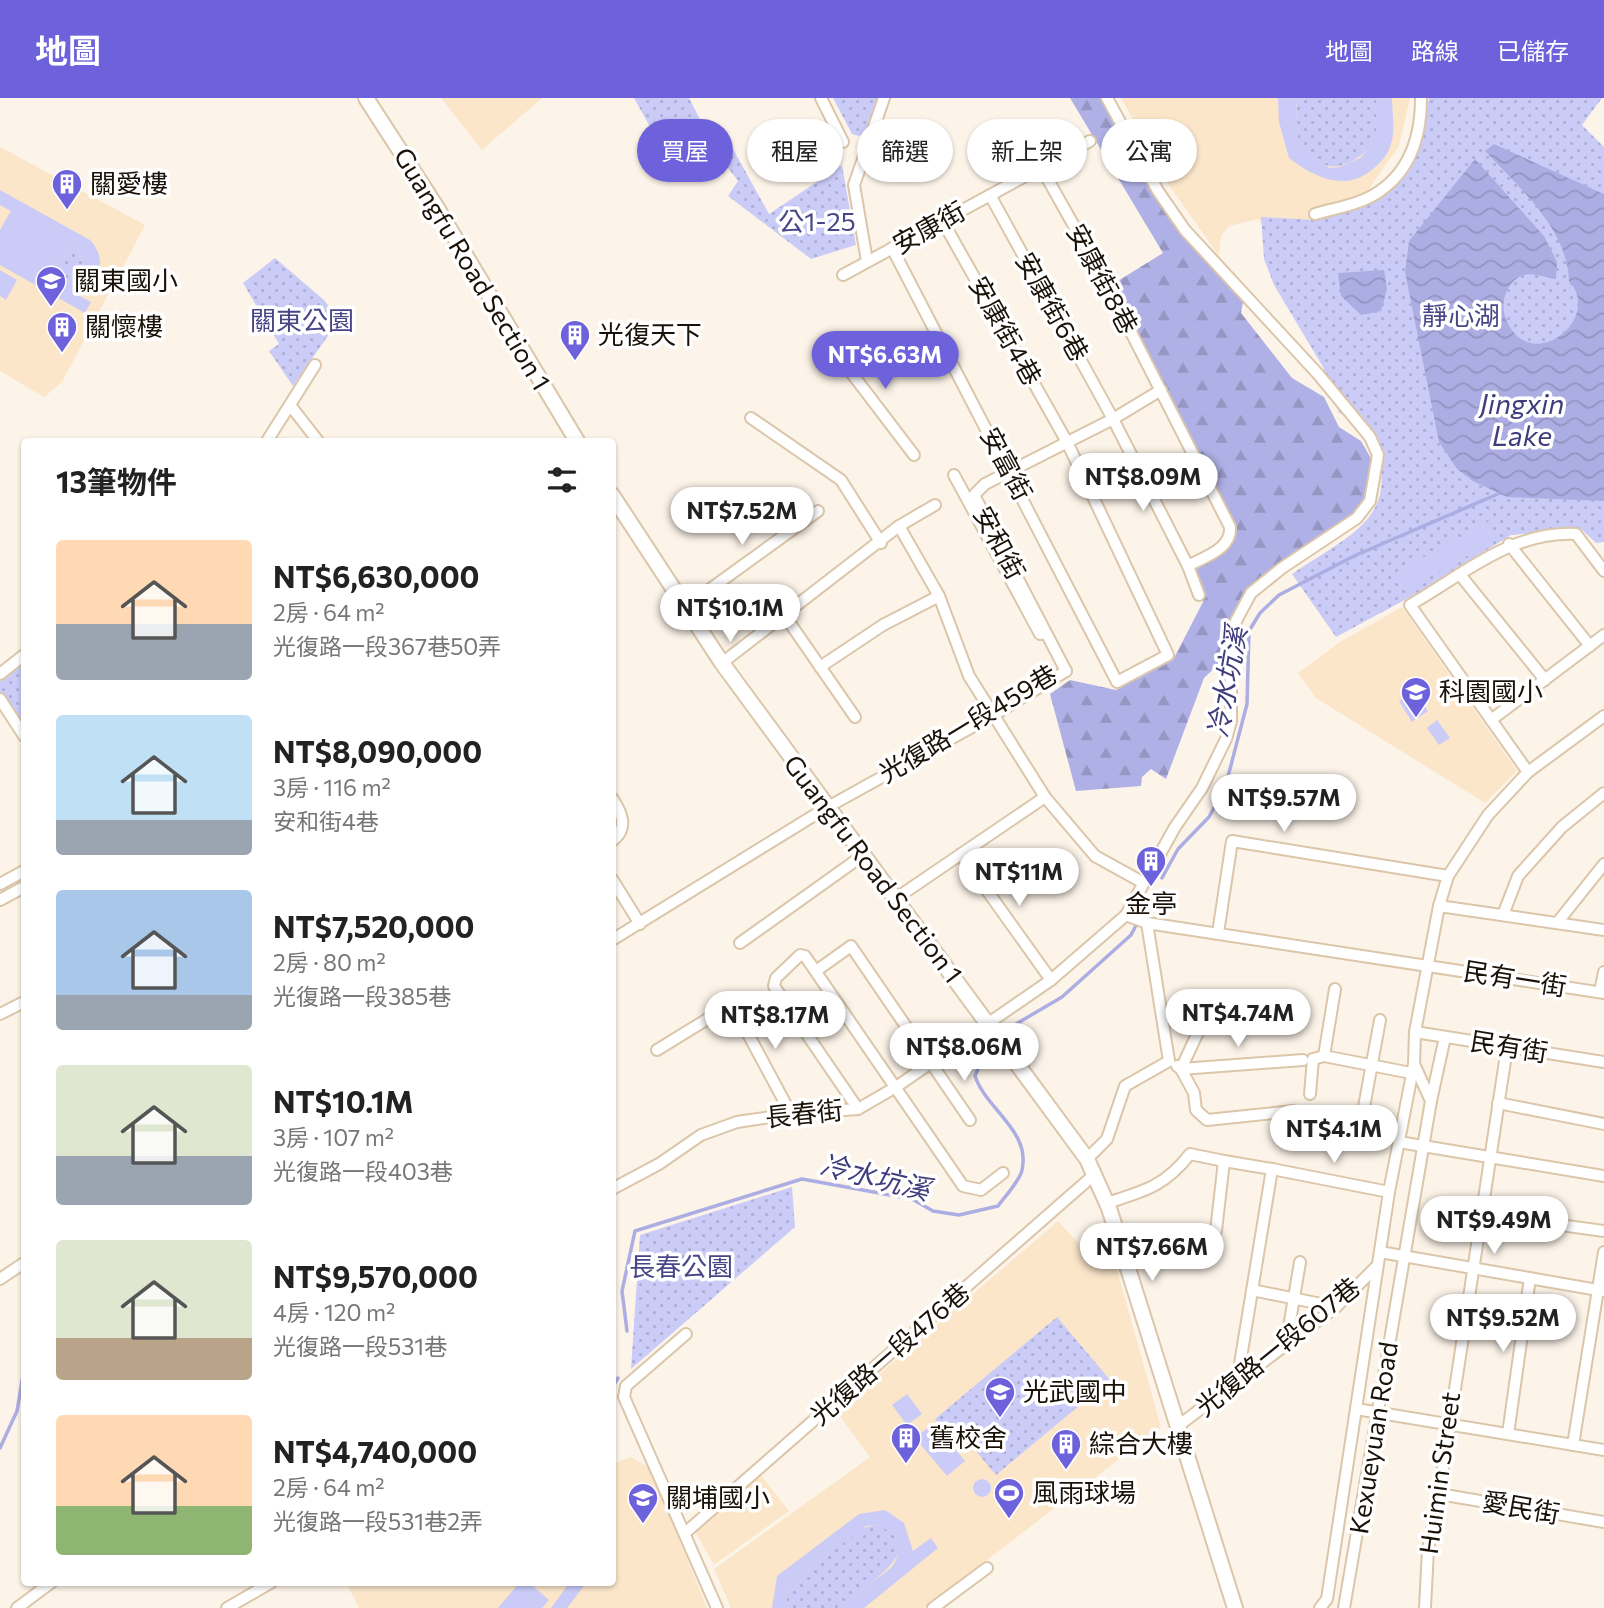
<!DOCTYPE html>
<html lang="zh-TW">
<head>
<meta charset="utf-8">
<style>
  body { margin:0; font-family:Commissioner,"Noto Sans TC",sans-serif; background:#f6f6f6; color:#222; height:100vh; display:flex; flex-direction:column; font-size:26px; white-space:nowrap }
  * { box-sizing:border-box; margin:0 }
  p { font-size:23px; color:#767676 }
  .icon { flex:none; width:38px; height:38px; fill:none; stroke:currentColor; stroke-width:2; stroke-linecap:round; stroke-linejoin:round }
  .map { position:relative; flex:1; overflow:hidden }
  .side { position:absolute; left:21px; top:340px; width:595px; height:1148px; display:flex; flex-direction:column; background:#fff; border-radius:7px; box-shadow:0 2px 5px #0004 }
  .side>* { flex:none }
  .hud { position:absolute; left:637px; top:21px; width:665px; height:63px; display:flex; gap:14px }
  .price { position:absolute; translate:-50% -60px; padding:0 16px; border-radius:24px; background:#fff; color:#222; font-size:23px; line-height:46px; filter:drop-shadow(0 2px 4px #0008) }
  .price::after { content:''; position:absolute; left:50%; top:42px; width:21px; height:16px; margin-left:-10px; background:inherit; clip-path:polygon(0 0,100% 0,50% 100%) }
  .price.active { background:#6d62dc; color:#fff }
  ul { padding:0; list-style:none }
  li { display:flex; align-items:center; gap:21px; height:175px; padding:0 35px }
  li span { display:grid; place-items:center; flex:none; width:196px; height:140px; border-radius:7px; color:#555 }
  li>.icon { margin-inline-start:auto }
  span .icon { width:84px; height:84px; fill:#fffc; stroke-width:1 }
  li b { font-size:30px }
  h2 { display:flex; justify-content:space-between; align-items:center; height:84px; padding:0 35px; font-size:30px }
  .tag { padding:0 24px; border-radius:32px; background:#fff; box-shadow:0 2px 5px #0004; font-size:24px; line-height:63px }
  .tag.active { background:#6d62dc; color:#fff }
  header { display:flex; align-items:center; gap:42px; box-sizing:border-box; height:98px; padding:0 35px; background:#6d62dc; color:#fff }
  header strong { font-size:33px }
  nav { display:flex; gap:38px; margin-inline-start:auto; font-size:24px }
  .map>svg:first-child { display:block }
</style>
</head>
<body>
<header>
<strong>地圖</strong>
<nav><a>地圖</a><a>路線</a><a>已儲存</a></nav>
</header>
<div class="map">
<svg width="1604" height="1510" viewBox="0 0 1604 1510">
  <defs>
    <pattern id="grass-dots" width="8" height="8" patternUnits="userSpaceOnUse" patternTransform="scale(1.75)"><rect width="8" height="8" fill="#caccf7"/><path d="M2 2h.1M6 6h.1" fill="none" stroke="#adaed2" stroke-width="1.8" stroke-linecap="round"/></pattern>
    <pattern id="forest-firs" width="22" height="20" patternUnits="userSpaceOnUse" patternTransform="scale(1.75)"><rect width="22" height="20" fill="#afb0e5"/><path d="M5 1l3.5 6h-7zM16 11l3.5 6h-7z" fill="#9696c3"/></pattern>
    <pattern id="water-waves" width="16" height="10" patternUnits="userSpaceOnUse" patternTransform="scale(1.75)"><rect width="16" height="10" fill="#acade2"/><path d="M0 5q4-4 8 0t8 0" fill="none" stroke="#9394c0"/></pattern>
  </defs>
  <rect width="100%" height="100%" fill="#fdf4e9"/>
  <g fill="#fbe6ca">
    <path d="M441 0H542L482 52Z"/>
    <path d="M1121 0H1410L1399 48 1366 95 1274 156 1259 121 1229 128 1221 138 1219 158 1168 86Z"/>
    <path d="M0 49 145 127 62 284 44 299 0 273Z"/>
    <path d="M1402 509 1517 673 1485 705 1316 600 1298 575 1340 544Z"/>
    <path d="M1058 1123 1090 1158 1109 1143 1161 1329 924 1510H731L714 1471 870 1359 836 1313Z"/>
    <path d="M631 1359 650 1370 707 1510H359L346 1484H612L613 1366Z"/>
    <path d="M761 1377 789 1413 714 1467 694 1432Z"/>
  </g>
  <g fill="url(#grass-dots)">
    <path d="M634 0H689L719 58 707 63 650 29Z"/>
    <path d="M833 0H878L866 35 859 38 852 36Z"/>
    <path d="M1296 0H1376L1377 43C1349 71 1325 82 1298 44Z"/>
    <path d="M1429 0H1602L1582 27 1604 49V444L1596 445 1581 431 1511 437 1412 498 1336 539 1292 476C1359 431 1405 418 1369 328L1339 315 1323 269 1274 187 1264 161 1261 119 1317 122 1380 100 1419 48Z"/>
    <path d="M733 51 769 116 842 67 856 147 811 161 728 98 738 83 719 58Z"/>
    <path d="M71 147 78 152 84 169C78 181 71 183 57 185L51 181Z"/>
    <path d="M275 160 324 202 339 222 293 288 269 253 279 246 243 185Z"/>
    <path d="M24 564V643L0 610V582Z"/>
    <path d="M792 1089 795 1129 631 1271 640 1137Z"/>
    <path d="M1057 1219 1110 1282 996 1377 963 1338 955 1344 935 1321Z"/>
    <path d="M875 1427C930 1443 880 1478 859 1494 853 1498 844 1508 837 1510 824 1510 802 1510 788 1510L786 1498 791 1485 860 1431Z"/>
  </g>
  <path fill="url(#forest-firs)" d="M1070 0H1103L1210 164 1243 204 1241 215 1292 280 1324 299 1339 329 1361 343 1372 362 1367 401 1355 417 1279 467 1231 521 1224 539 1227 541 1223 562 1204 580 1166 681 1151 671 1142 679 1141 688 1076 693 1050 596 1070 582 1116 592 1173 562 1203 504V489L1195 469C1213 460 1236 453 1235 429L1113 186 1163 155Z"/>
  <g fill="#caccf7" fill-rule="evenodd">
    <path d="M1278 0H1296L1298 44 1315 62 1330 70 1340 69 1360 60 1376 43V0H1392C1392 15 1396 35 1390 49 1387 58 1380 65 1373 71 1345 95 1314 79 1289 60L1279 24Z"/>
    <path d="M0 92 90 142C109 163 99 184 74 195L91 204 85 215 0 167V132L11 113 0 107ZM71 147 78 152 84 169C78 181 71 183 57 185L52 180Z"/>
    <path d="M0 172 17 182 6 202 0 198Z"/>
    <path d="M1489 423 1498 441 1405 492 1395 475Z"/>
    <path d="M1414 593 1428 613 1412 624 1399 603Z"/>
    <path d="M1437 622 1450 640 1439 647 1427 630Z"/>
    <path d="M907 1296 922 1316 907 1327 892 1307Z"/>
    <path d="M934 1325 965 1363 947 1378 915 1340Z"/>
    <circle cx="982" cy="1390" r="9"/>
    <path d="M885 1412 904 1425 913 1453 931 1440 938 1450 864 1510H837L891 1470C901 1457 901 1445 890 1433L875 1427 866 1428 791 1485 786 1498 788 1510H772L777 1478 859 1416Z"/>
    <path d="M520 1484H528L549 1502 542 1510H498Z"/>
    <path d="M570 1484H587L567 1510H551Z"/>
  </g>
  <g fill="url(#water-waves)">
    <path d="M1494 46 1604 96V403L1507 399 1473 383 1457 371 1439 344 1405 174 1409 143 1475 61 1544 138 1557 164 1556 181C1547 180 1533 174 1524 177 1507 182 1499 205 1506 221 1529 279 1604 222 1569 183 1567 129 1519 90 1485 53Z"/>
    <path d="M1384 172 1387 191 1381 213 1361 217 1341 198 1338 175Z"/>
  </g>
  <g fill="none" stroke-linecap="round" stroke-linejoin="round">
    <g stroke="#acade2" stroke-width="3.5">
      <path d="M1162 780 1178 751 1209 719 1225 690 1247 606 1249 533 1260 515 1279 497 1354 458 1498 396"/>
      <path d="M1011 929 1062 899 1131 837 1142 816"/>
      <path d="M627 1233 622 1193 635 1133 802 1081 912 1101 933 1113 959 1117 998 1108C1005 1098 1020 1083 1022 1072 1031 1033 986 1011 975 978L984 957"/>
      <path d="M612 1290 618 1280"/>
      <path d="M0 1350 17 1313 24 1271"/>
    </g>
    <g stroke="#dbc6aa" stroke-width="14">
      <g id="minor">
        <path d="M821 0 843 44"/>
        <path d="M1042 71 1106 185 1230 429C1232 451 1204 459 1188 468"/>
        <path d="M990 97 1113 321 1188 468 1199 497"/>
        <path d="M1315 116C1332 111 1352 108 1368 100 1408 80 1421 41 1421 0"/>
        <path d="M892 150 1117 584 1168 557 1067 344 942 122"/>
        <path d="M867 163 854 87 884 0"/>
        <path d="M843 177 1090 43"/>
        <path d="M831 248 914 357"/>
        <path d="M290 307 318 343"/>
        <path d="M751 320 841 382 881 445"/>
        <path d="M267 343 315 267"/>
        <path d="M954 377 1040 536"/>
        <path d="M899 428 939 498 969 578 1045 699 1095 758 1142 784"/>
        <path d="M1509 446 1590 548"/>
        <path d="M1461 478 1545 582"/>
        <path d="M684 510 818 413"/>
        <path d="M785 518 855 619"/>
        <path d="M722 565 899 428 935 407"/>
        <path d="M820 569 883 527 939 498"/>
        <path d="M1066 573 974 397 985 386 1113 321 1161 292"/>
        <path d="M0 576 24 557"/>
        <path d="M0 601 24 638"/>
        <path d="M1491 622 1604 537"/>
        <path d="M1528 674 1410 507C1464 476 1511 433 1576 436L1604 473"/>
        <path d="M612 700C622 715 629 730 612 743"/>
        <path d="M961 756 1051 882"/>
        <path d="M612 781 640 826"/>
        <path d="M0 786 24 773"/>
        <path d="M895 801 1045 699"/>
        <path d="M0 802 24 789"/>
        <path d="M1439 808 1604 832"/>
        <path d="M1126 817 1147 825 1604 895"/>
        <path d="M1503 817 1518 778 1562 729 1604 695"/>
        <path d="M1147 825 1169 963"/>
        <path d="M1557 825 1604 766"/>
        <path d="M1218 835 1232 743 1448 778"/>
        <path d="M612 842 826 710 992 618 1066 573"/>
        <path d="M740 845 862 758"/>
        <path d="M816 873 851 848 970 1022"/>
        <path d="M1600 894 1604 874"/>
        <path d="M0 916 24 904"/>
        <path d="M1415 934 1604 964"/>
        <path d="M657 952 732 906 791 1016"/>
        <path d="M1324 958 1335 891"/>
        <path d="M1177 968 1181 971 1303 962"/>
        <path d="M1310 996 1313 961 1324 958 1411 975"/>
        <path d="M1431 1003 1445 939"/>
        <path d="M1498 1005 1604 1026"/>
        <path d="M1364 1009 1380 922"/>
        <path d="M858 1011 774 888 776 880 800 857 805 858 963 1088 981 1092 1003 1075"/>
        <path d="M1293 1013 1207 1022 1196 1012 1194 995 1181 971 1205 919 1302 911"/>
        <path d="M1399 1044 1604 1078"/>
        <path d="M1087 1061 1107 1041 1125 988 1169 963"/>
        <path d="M1272 1071 1389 1094"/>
        <path d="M612 1091 659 1066 701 1037 737 1024 791 1016 858 1011 896 989 1051 882 1126 817 1175 729 1202 690 1226 641 1231 623V565L1236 523 1251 495 1282 470 1357 420 1370 403 1378 357 1370 339 1318 276 1185 132 1158 93 1107 0"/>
        <path d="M1107 1105C1145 1093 1165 1088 1190 1056L1224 1063"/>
        <path d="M1481 1116 1604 1133"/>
        <path d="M1216 1133 1224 1063 1272 1071 1237 1284"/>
        <path d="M1380 1154 1604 1193"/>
        <path d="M0 1181 24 1165"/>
        <path d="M1252 1192 1336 1209"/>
        <path d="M686 1236 626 1288 624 1299 717 1510"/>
        <path d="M1286 1247 1300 1164"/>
        <path d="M1356 1311 1604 1352"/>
        <path d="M1178 1328 1336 1209 1377 1168"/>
        <path d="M1508 1336 1530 1180"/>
        <path d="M1573 1347 1604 1154"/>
        <path d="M1439 1396 1604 1424"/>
        <path d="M685 1435 1095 1076"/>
        <path d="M17 1510 52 1484"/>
        <path d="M227 1510 272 1484"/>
        <path d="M933 1510 987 1470"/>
        <path d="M1320 1510 1327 1501 1389 1094 1414 966 1415 934 1439 808 1448 778 1488 717 1528 674 1604 618"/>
        <path d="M1344 1510 1431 1003 1414 966"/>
        <path d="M1425 1510 1428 1451 1439 1396 1507 950"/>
      </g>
    </g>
    <g stroke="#dbc6aa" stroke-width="18">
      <g id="major">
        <path d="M366 0 437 110 577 343"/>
        <path d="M612 397 722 565 1087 1061 1109 1110 1235 1510"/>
      </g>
    </g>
    <use href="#minor" stroke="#fff" stroke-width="10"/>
    <use href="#major" stroke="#fff" stroke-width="14"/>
  </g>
  <defs>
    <g id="building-pin" transform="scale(1.575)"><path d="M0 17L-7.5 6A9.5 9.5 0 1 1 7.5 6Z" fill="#6d62dc" stroke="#fff"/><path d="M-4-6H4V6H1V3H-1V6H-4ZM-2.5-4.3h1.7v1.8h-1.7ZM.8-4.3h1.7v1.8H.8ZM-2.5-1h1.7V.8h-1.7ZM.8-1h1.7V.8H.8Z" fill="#fff"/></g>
    <g id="school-pin" transform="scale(1.575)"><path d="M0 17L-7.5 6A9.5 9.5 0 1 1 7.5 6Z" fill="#6d62dc" stroke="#fff"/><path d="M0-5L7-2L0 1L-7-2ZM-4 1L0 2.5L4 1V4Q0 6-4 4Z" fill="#fff"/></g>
    <g id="stadium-pin" transform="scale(1.575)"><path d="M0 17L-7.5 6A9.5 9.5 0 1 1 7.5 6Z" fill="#6d62dc" stroke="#fff"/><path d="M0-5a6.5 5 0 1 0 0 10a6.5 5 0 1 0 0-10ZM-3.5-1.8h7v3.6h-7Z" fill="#fff"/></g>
  </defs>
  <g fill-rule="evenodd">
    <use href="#building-pin" x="67" y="86"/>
    <use href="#school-pin" x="51" y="183"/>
    <use href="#building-pin" x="62" y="229"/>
    <use href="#building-pin" x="575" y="237"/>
    <use href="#school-pin" x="1416" y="594"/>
    <use href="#building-pin" x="1151" y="763"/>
    <use href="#school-pin" x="1000" y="1294"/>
    <use href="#building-pin" x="906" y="1340"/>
    <use href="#building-pin" x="1066" y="1346"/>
    <use href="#stadium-pin" x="1009" y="1395"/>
    <use href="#school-pin" x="643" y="1400"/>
  </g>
  <g text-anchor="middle" stroke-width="7" stroke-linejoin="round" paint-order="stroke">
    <g font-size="26" fill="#1a1208" stroke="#fff" text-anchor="start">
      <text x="90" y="95">關愛樓</text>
      <text x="74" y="192">關東國小</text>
      <text x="85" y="238">關懷樓</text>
      <text x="598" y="246">光復天下</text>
      <text x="1439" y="603">科園國小</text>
      <text x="1151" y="815" text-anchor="middle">金亭</text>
      <text x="1023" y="1303">光武國中</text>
      <text x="929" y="1349">舊校舍</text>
      <text x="1089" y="1355">綜合大樓</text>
      <text x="1032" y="1404">風雨球場</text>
      <text x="666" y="1409">關埔國小</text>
    </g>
    <g font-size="26" fill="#494586" stroke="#fff">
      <text x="817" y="133">公1-25</text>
      <text x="1461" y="227">靜心湖</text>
      <text x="302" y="232">關東公園</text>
      <text x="681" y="1178">長春公園</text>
    </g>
    <g font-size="26" fill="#1a1208" stroke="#fff">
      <text transform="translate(929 130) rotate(-29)" y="9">安康街</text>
      <text transform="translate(472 171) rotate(59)" y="9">Guangfu Road Section 1</text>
      <text transform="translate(1102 181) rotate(62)" y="9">安康街8巷</text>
      <text transform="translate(1052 209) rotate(61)" y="9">安康街6巷</text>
      <text transform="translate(1005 233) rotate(61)" y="9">安康街4巷</text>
      <text transform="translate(1006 366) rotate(62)" y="9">安富街</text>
      <text transform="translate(999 445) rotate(62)" y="9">安和街</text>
      <text transform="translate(968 626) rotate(-31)" y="9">光復路一段459巷</text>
      <text transform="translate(873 771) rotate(53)" y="9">Guangfu Road Section 1</text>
      <text transform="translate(1515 881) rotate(9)" y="9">民有一街</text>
      <text transform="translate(1509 949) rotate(9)" y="9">民有街</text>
      <text transform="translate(804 1016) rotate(-6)" y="9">長春街</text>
      <text transform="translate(1278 1249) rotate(-39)" y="9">光復路一段607巷</text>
      <text transform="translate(890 1256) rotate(-41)" y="9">光復路一段476巷</text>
      <text transform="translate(1374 1340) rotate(-81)" y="9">Kexueyuan Road</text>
      <text transform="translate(1440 1375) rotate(-82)" y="9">Huimin Street</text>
      <text transform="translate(1521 1410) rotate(10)" y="9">愛民街</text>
    </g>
    <g font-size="28" font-style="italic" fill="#413d7d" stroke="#fff">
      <text x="1522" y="316">Jingxin<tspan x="1522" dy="32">Lake</tspan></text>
      <text transform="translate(1227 584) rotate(-80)" y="10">冷水坑溪</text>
      <text transform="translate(875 1079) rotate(14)" y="10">冷水坑溪</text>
    </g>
  </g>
</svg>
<b class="price active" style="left:885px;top:293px">NT$6.63M</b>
<b class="price" style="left:1143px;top:415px">NT$8.09M</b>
<b class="price" style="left:742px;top:449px">NT$7.52M</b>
<b class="price" style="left:730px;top:546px">NT$10.1M</b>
<b class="price" style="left:1284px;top:736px">NT$9.57M</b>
<b class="price" style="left:1019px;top:810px">NT$11M</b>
<b class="price" style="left:1238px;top:951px">NT$4.74M</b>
<b class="price" style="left:775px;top:953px">NT$8.17M</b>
<b class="price" style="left:964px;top:985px">NT$8.06M</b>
<b class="price" style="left:1334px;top:1067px">NT$4.1M</b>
<b class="price" style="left:1494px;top:1158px">NT$9.49M</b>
<b class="price" style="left:1152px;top:1185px">NT$7.66M</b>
<b class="price" style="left:1503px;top:1256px">NT$9.52M</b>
<div class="hud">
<a class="tag active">買屋</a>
<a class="tag">租屋</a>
<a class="tag">篩選</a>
<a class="tag">新上架</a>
<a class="tag">公寓</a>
</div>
<section class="side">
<h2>13筆物件<svg class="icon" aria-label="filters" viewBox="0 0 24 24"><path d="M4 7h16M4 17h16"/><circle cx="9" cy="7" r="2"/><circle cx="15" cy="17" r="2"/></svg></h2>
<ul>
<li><span style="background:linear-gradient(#ffd9b3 60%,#9aa5b1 0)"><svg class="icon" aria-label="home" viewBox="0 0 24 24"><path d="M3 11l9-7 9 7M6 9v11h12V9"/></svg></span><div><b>NT$6,630,000</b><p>2房 · 64 m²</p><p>光復路一段367巷50弄</p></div></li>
<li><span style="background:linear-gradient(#bfe0f5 75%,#9aa5b1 0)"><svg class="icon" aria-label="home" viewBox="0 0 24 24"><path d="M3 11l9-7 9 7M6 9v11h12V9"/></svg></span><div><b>NT$8,090,000</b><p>3房 · 116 m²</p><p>安和街4巷</p></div></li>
<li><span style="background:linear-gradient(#a9c7e8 75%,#9aa5b1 0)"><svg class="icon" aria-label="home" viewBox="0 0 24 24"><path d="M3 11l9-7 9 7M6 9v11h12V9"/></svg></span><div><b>NT$7,520,000</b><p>2房 · 80 m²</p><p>光復路一段385巷</p></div></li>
<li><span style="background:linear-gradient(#dfe7d0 65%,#9aa5b1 0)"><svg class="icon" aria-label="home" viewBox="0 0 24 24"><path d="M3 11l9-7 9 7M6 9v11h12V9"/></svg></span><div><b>NT$10.1M</b><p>3房 · 107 m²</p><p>光復路一段403巷</p></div></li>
<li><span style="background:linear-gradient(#dfe7d0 70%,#b9a48a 0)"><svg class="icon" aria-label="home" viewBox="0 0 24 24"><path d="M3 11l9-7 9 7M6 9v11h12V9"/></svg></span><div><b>NT$9,570,000</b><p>4房 · 120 m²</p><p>光復路一段531巷</p></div></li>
<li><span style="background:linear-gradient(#ffd9b3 65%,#8fb573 0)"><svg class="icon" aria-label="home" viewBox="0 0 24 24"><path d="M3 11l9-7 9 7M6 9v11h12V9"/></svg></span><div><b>NT$4,740,000</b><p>2房 · 64 m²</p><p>光復路一段531巷2弄</p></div></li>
</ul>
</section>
</div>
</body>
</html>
